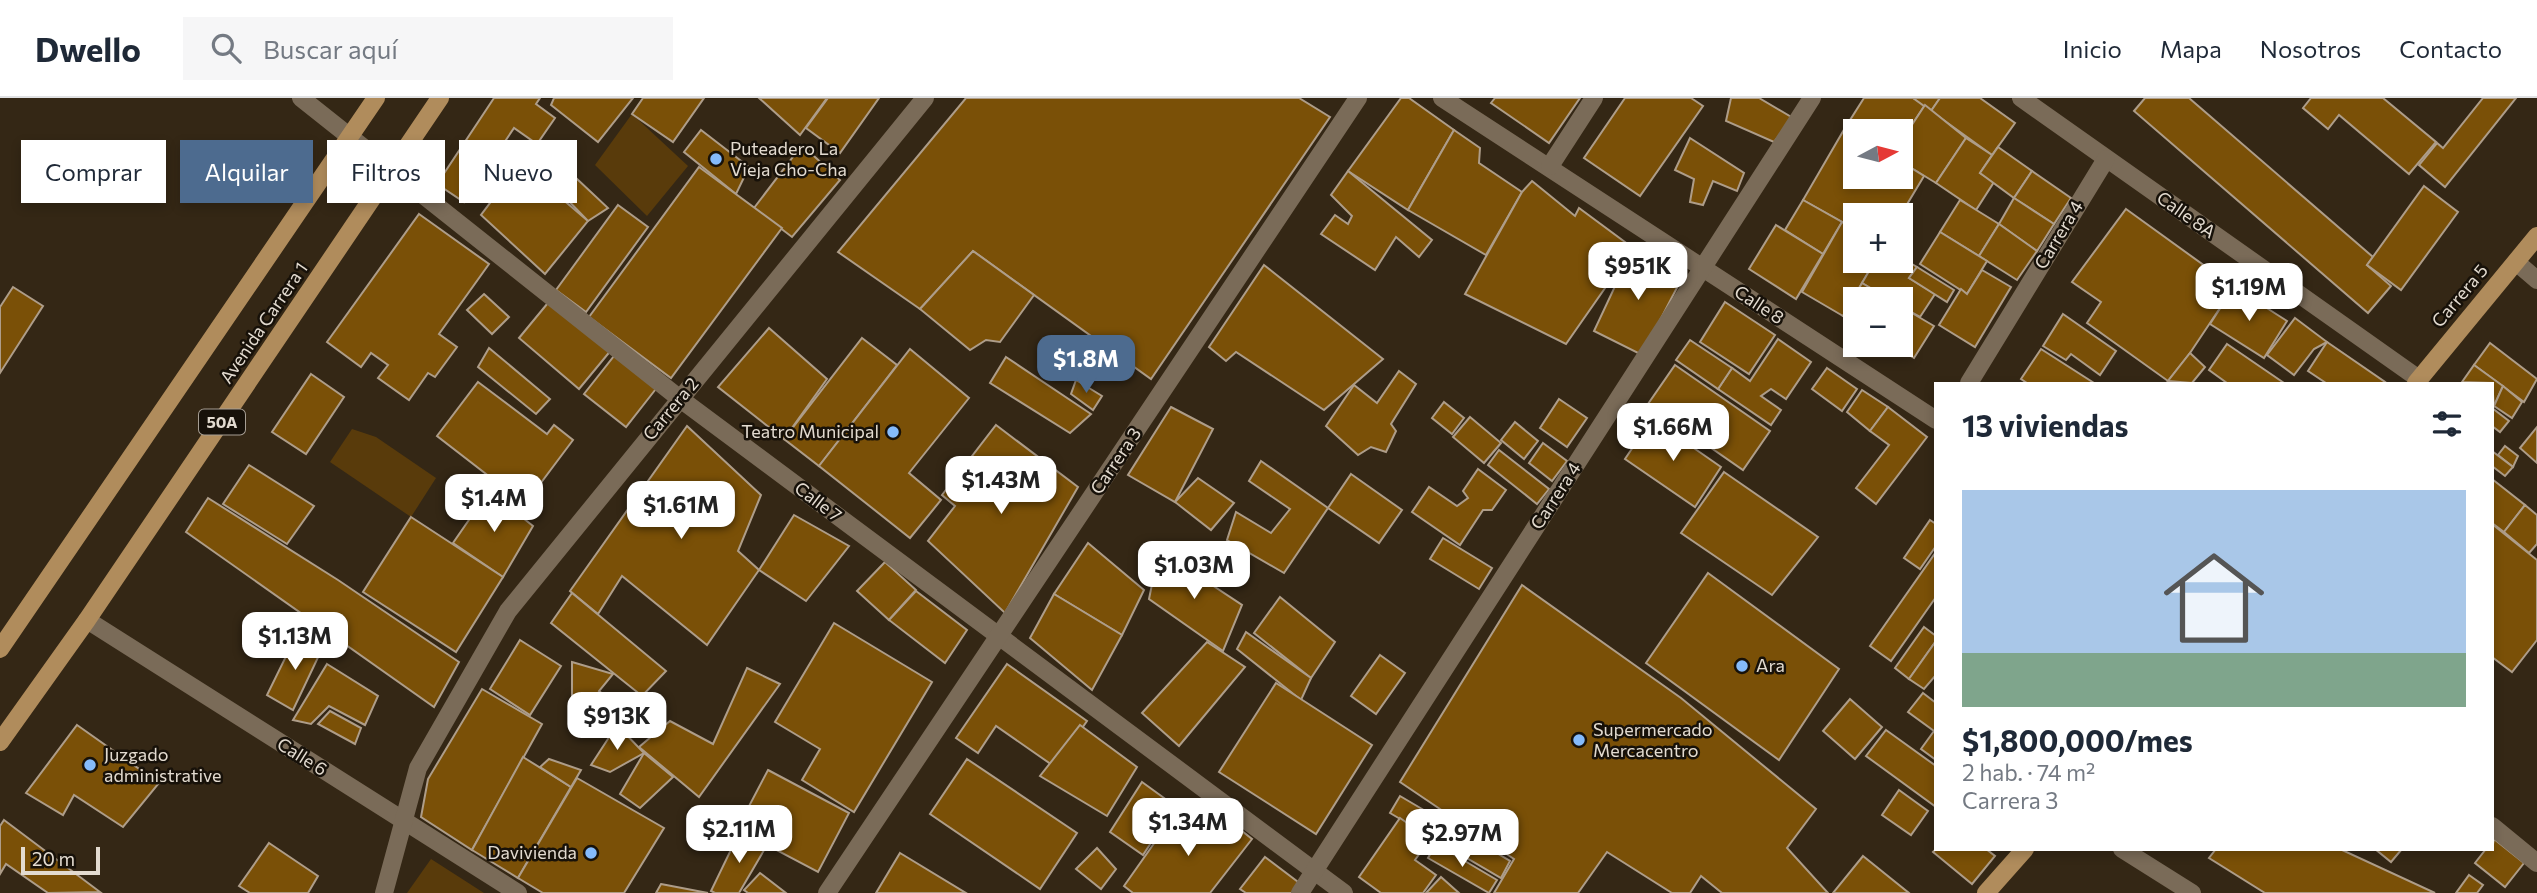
<!DOCTYPE html>
<html lang="es">
<head>
<meta charset="utf-8">
<style>
  body { margin:0; font-family:Commissioner,sans-serif; background:#f6f6f7; color:#1f2937; height:100vh; display:flex; flex-direction:column; font-size:26px; white-space:nowrap }
  * { box-sizing:border-box; margin:0 }
  p { font-size:23px; color:#747a83 }
  .icon { flex:none; width:38px; height:38px; fill:none; stroke:currentColor; stroke-width:2; stroke-linecap:round; stroke-linejoin:round }
  .map { position:relative; flex:1; overflow:hidden }
  .sheet { position:absolute; left:1934px; top:284px; width:560px; height:469px; display:flex; flex-direction:column; background:#fff; border-radius:0px; box-shadow:0 4px 10px #0003 }
  .sheet>* { flex:none }
  .hud { position:absolute; left:21px; top:42px; width:665px; height:63px; display:flex; gap:14px }
  .needle { width:46px; rotate:83deg }
  .buttons { position:absolute; left:1843px; top:21px; display:grid; gap:14px }
  .buttons a { display:grid; place-items:center; width:70px; height:70px; border-radius:0px; background:#fff; box-shadow:0 4px 10px #0003; font-size:35px }
  .scale { position:absolute; left:21px; bottom:18px; width:79px; box-sizing:border-box; padding-left:7px; border:4px solid #e3dbd0; border-top:0; font-size:19px; line-height:24px; white-space:nowrap; color:#e3dbd0; -webkit-text-stroke:5px #171109; paint-order:stroke }
  .price { position:absolute; translate:-50% -60px; padding:0 16px; border-radius:14px; background:#fff; color:#222; font-size:23px; line-height:46px; filter:drop-shadow(0 2px 4px #0008) }
  .price::after { content:''; position:absolute; left:50%; top:42px; width:21px; height:16px; margin-left:-10px; background:inherit; clip-path:polygon(0 0,100% 0,50% 100%) }
  .price.active { background:#4d6b8f; color:#fff }
  ul { padding:0; list-style:none }
  li { display:grid; align-content:center; gap:14px; height:371px; padding:0 28px }
  li span { display:grid; place-items:center; height:217px; border-radius:0px; color:#555 }
  li>.icon { margin-inline-start:auto }
  span .icon { width:126px; height:126px; fill:#fffc; stroke-width:1 }
  li b { font-size:30px }
  h2 { display:flex; justify-content:space-between; align-items:center; height:84px; padding:0 28px; font-size:30px }
  .pill { padding:0 24px; border-radius:0px; background:#fff; box-shadow:0 4px 10px #0003; font-size:24px; line-height:63px }
  .pill.active { background:#4d6b8f; color:#fff }
  header { display:flex; align-items:center; gap:42px; box-sizing:border-box; height:98px; padding:0 35px; background:#fff; border-bottom:2px solid #e0e1e3 }
  header strong { font-size:33px }
  nav { display:flex; gap:38px; margin-inline-start:auto; font-size:24px }
  .search { width:490px; height:63px; background:#f6f6f7; display:flex; align-items:center; gap:18px; box-sizing:border-box; padding:0 24px; border-radius:0px; color:#747a83; font-size:26px }
  .map>svg:first-child { display:block }
</style>
</head>
<body>
<header>
<strong>Dwello</strong>
<div class="search"><svg class="icon" aria-label="search" viewBox="0 0 24 24"><circle cx="10" cy="10" r="6"/><path d="M15 15l6 6"/></svg>Buscar aquí</div>
<nav><a>Inicio</a><a>Mapa</a><a>Nosotros</a><a>Contacto</a></nav>
</header>
<div class="map">
<svg width="2537" height="795" viewBox="0 0 2537 795">
  <rect width="100%" height="100%" fill="#342715"/>
  <g fill="#593b0b">
    <path d="M632 16 688 68 647 118 595 67Z"/>
    <path d="M352 331 376 339 436 380 411 419 330 364Z"/>
    <path d="M431 761 484 795H407Z"/>
  </g>
  <g fill="#7a5007" stroke="#ae9d89" stroke-width="2">
    <path d="M494 0H540L536 6 555 20 537 46 514 30 464 104 437 86Z"/>
    <path d="M554 0H633L598 44 551 7Z"/>
    <path d="M643 0H704L673 44 632 16Z"/>
    <path d="M759 0H827L800 37Z"/>
    <path d="M828 0H879L840 55 806 30Z"/>
    <path d="M966 0H1299L1330 19 1151 281 973 153 920 211 838 154Z"/>
    <path d="M1401 0H1409L1454 32 1408 112 1348 73Z"/>
    <path d="M1495 0H1580L1549 45 1491 5Z"/>
    <path d="M1625 0H1691L1703 8 1640 98 1584 60Z"/>
    <path d="M1731 0H1759L1793 20 1774 44 1726 23Z"/>
    <path d="M1864 0H1913L1925 7 1900 45V33H1855V36L1845 30Z"/>
    <path d="M1913 0H1940L1931 13Z"/>
    <path d="M1940 0H1980L2015 25 1992 57 1931 13Z"/>
    <path d="M2145 0H2189L2373 159 2367 167 2391 188 2368 215 2134 13Z"/>
    <path d="M2311 0H2383L2436 44 2409 76 2339 17 2328 31 2303 10Z"/>
    <path d="M2483 0H2516L2445 89 2419 67 2437 45 2443 50Z"/>
    <path d="M1925 7 1966 40 1936 85 1900 63V45Z"/>
    <path d="M1845 30 1855 36V79H1900V63L1924 78 1900 118 1855 117V131L1803 102Z"/>
    <path d="M701 32 749 69 736 96 684 54Z"/>
    <path d="M1454 32 1480 50 1479 65 1522 94 1486 157 1408 112Z"/>
    <path d="M1690 40 1744 75 1737 93 1713 83 1703 107 1690 104 1694 81 1675 72Z"/>
    <path d="M1966 40 1992 57 1980 75 1994 84 1976 112 1936 85Z"/>
    <path d="M802 47 840 82 792 139 754 110Z"/>
    <path d="M1998 49 2032 73 2014 100 1980 75Z"/>
    <path d="M520 65 588 123 545 176 481 117Z"/>
    <path d="M699 69 782 130 671 280 589 219Z"/>
    <path d="M1348 73 1432 142 1419 159 1396 139 1375 172 1321 136 1335 117 1348 126 1352 118 1331 97Z"/>
    <path d="M2032 73 2071 100 2054 126 2014 100Z"/>
    <path d="M576 80 608 110 588 123 559 93Z"/>
    <path d="M1532 83 1575 118 1579 110 1633 150 1566 246 1465 196 1522 94Z"/>
    <path d="M2424 88 2458 114 2401 192 2367 167Z"/>
    <path d="M2014 100 2054 126 2037 153 1999 126Z"/>
    <path d="M1803 102 1842 124 1823 156 1785 132Z"/>
    <path d="M1960 102 1999 126 1979 158 1940 134Z"/>
    <path d="M618 107 648 129 586 214 556 192Z"/>
    <path d="M2126 111 2234 189 2190 255 2168 283 2087 225 2101 204 2072 184Z"/>
    <path d="M419 116 489 166 439 236 457 249 435 279 428 275 409 302 378 280 388 267 371 255 361 269 327 244Z"/>
    <path d="M1842 124 1855 131V163H1875L1843 218 1802 194Z"/>
    <path d="M1999 126 2037 153 2017 182 1979 158Z"/>
    <path d="M1776 127 1823 156 1796 201 1749 171Z"/>
    <path d="M1940 134 1987 163 1967 196 1920 166Z"/>
    <path d="M1633 150 1682 180 1642 257 1594 233Z"/>
    <path d="M973 153 1034 197 1000 244 986 242 970 252 920 211Z"/>
    <path d="M1900 159 1917 169 1909 180 1935 196 1920 219 1900 208V201H1889L1862 185 1875 163H1900Z"/>
    <path d="M1264 167 1383 261 1324 312 1236 254 1226 263 1209 249Z"/>
    <path d="M1917 169 1954 192 1947 204 1909 180Z"/>
    <path d="M1982 172 2011 189 1975 249 1939 227 1961 191 1967 196Z"/>
    <path d="M1862 185 1889 201H1855V224L1843 218Z"/>
    <path d="M13 189 43 208 0 275V209Z"/>
    <path d="M2234 189 2287 223 2264 260 2210 226Z"/>
    <path d="M484 196 509 219 492 236 467 212Z"/>
    <path d="M552 200 612 251 579 291 519 240Z"/>
    <path d="M1725 204 1775 237 1749 276 1700 244Z"/>
    <path d="M1900 208 1934 228 1914 260 1892 247H1900Z"/>
    <path d="M2063 216 2116 253 2100 277 2071 256 2066 262 2043 248Z"/>
    <path d="M2295 220 2327 244 2314 251 2294 277 2267 257Z"/>
    <path d="M769 230 827 281 784 341 718 289Z"/>
    <path d="M862 240 897 267 819 368 784 341Z"/>
    <path d="M1778 241 1811 264 1786 301 1771 291 1761 298 1781 312 1771 327 1718 291 1732 270 1750 283Z"/>
    <path d="M1690 242 1732 270 1718 291 1676 262Z"/>
    <path d="M2327 244 2385 284 2384 285H2326L2308 273Z"/>
    <path d="M2490 245 2537 281 2524 304 2474 267Z"/>
    <path d="M2227 246 2284 285H2227L2209 272Z"/>
    <path d="M489 250 550 301 536 316 478 269Z"/>
    <path d="M910 251 969 300 909 375 941 402 910 440 819 368Z"/>
    <path d="M2041 251 2094 285H2027L2021 281Z"/>
    <path d="M618 253 659 287 626 329 584 296Z"/>
    <path d="M2190 255 2205 269 2192 285 2168 283Z"/>
    <path d="M1006 259 1091 316 1070 335 990 285Z"/>
    <path d="M1675 267 1770 333 1743 372 1648 306Z"/>
    <path d="M2474 267 2503 288 2494 308 2492 285 2462 284Z"/>
    <path d="M1827 270 1857 291 1842 313 1812 291Z"/>
    <path d="M1399 273 1416 286 1391 326 1396 333 1386 354 1371 349 1358 357 1326 328 1354 287 1377 305Z"/>
    <path d="M311 276 344 299 306 356 272 334Z"/>
    <path d="M1076 282 1102 298 1093 312 1071 296Z"/>
    <path d="M478 284 547 336 554 327 573 342 525 406 437 338Z"/>
    <path d="M2503 288 2522 304 2512 320 2494 308Z"/>
    <path d="M1862 292 1888 309 1870 333 1847 314Z"/>
    <path d="M1559 301 1587 320 1567 349 1540 330Z"/>
    <path d="M1444 304 1464 320 1452 336 1432 320Z"/>
    <path d="M1171 309 1213 331 1175 404 1128 377Z"/>
    <path d="M1888 309 1927 339 1876 406 1856 390 1889 347 1870 333Z"/>
    <path d="M2492 310 2509 323 2500 334 2492 328Z"/>
    <path d="M1470 319 1501 345 1484 365 1453 339Z"/>
    <path d="M1652 321 1721 369 1695 409 1625 361Z"/>
    <path d="M1515 324 1538 343 1524 361 1501 342Z"/>
    <path d="M996 327 1078 389 1005 515 928 443 955 408 942 397Z"/>
    <path d="M687 328 761 397 738 453 759 472 707 547 622 478 598 516 570 493Z"/>
    <path d="M2537 329V365L2520 350Z"/>
    <path d="M1543 345 1567 363 1552 383 1529 365Z"/>
    <path d="M2505 348 2518 358 2513 369 2498 357Z"/>
    <path d="M1499 352 1549 391 1537 406 1488 367Z"/>
    <path d="M2492 353 2513 369 2505 378 2492 368Z"/>
    <path d="M1261 363 1328 410 1284 475 1227 442 1236 414 1271 435 1290 411 1249 383Z"/>
    <path d="M249 367 314 408 287 446 223 406Z"/>
    <path d="M1478 371 1506 392 1492 412H1483L1460 447 1412 414 1429 389 1457 408 1468 400 1463 393Z"/>
    <path d="M1724 374 1818 439 1772 497 1681 435Z"/>
    <path d="M1351 376 1402 412 1379 445 1328 410Z"/>
    <path d="M1198 380 1234 405 1211 432 1175 404Z"/>
    <path d="M2492 381 2525 407 2504 434 2492 425Z"/>
    <path d="M489 393 533 428 503 479 453 445Z"/>
    <path d="M208 400 338 482 459 564 434 609 186 434Z"/>
    <path d="M2525 407 2537 417V446L2529 455 2504 434Z"/>
    <path d="M794 417 849 448 806 503 759 472Z"/>
    <path d="M411 419 503 479 456 554 363 494Z"/>
    <path d="M1930 422 1936 426V448L1920 471 1904 460Z"/>
    <path d="M2492 426 2537 462V542L2512 574 2492 559Z"/>
    <path d="M1443 440 1492 470 1479 491 1430 461Z"/>
    <path d="M1088 445 1144 492 1122 537 1054 496Z"/>
    <path d="M1159 452 1242 507 1223 553 1149 501Z"/>
    <path d="M1936 454V499L1891 563 1870 548Z"/>
    <path d="M885 464 916 492 889 522 857 493Z"/>
    <path d="M1708 475 1839 571 1779 662 1646 565Z"/>
    <path d="M1522 487 1681 600 1816 711 1787 750 1828 795H1722L1701 778 1690 795H1672L1607 754 1578 795H1494L1514 761 1400 684Z"/>
    <path d="M916 493 967 532 945 565 889 522Z"/>
    <path d="M572 495 666 573 642 598 551 525Z"/>
    <path d="M1054 496 1122 537 1092 592 1030 540Z"/>
    <path d="M1280 499 1335 544 1311 580 1254 535Z"/>
    <path d="M834 525 932 584 854 714 802 682 820 651 775 624Z"/>
    <path d="M1924 529 1936 538V543L1909 581 1895 570Z"/>
    <path d="M1246 534 1311 580 1301 602 1237 551Z"/>
    <path d="M297 536 322 551 293 612 267 597Z"/>
    <path d="M520 542 561 568 530 617 490 591Z"/>
    <path d="M1936 543V577L1924 591 1909 581Z"/>
    <path d="M1207 544 1245 569 1179 648 1142 615Z"/>
    <path d="M1380 557 1405 575 1376 616 1351 598Z"/>
    <path d="M572 564 613 576 599 593 624 613 613 632 572 599Z"/>
    <path d="M327 566 378 598 365 627 329 608 311 626 293 622Z"/>
    <path d="M1007 566 1087 623 1055 669 996 628 978 655 956 640Z"/>
    <path d="M747 570 780 586 699 699 639 649 670 623 713 646Z"/>
    <path d="M1276 585 1372 647 1316 736 1219 674Z"/>
    <path d="M482 591 542 626 472 752 421 719 428 681Z"/>
    <path d="M1923 595 1936 605V662L1921 651 1934 633 1908 614Z"/>
    <path d="M1850 601 1882 629 1855 661 1823 633Z"/>
    <path d="M330 613 361 630 355 646 318 626Z"/>
    <path d="M77 627 159 685 123 729 74 697 63 717 26 695Z"/>
    <path d="M617 627 644 655 610 674 591 667Z"/>
    <path d="M1080 627 1137 669 1107 718 1040 678Z"/>
    <path d="M1886 632 1936 668V709L1866 658Z"/>
    <path d="M644 655 673 679 640 710 620 696Z"/>
    <path d="M523 659 571 689 518 780 472 752Z"/>
    <path d="M549 661 581 672 571 689 540 669Z"/>
    <path d="M967 661 1077 735 1040 791 930 716Z"/>
    <path d="M768 672 849 715 818 774 737 731Z"/>
    <path d="M577 680 664 730 624 795H543L518 780Z"/>
    <path d="M1142 684 1175 708 1143 757 1110 734Z"/>
    <path d="M1899 692 1928 713 1911 737 1882 717Z"/>
    <path d="M1400 698 1510 763 1501 780 1390 715Z"/>
    <path d="M1179 710 1215 738 1228 722 1252 741 1210 795H1133L1124 788Z"/>
    <path d="M1400 720 1430 741 1415 762 1436 777 1423 795H1381L1359 779Z"/>
    <path d="M4 722 100 794 48 795 6 766 0 776V728Z"/>
    <path d="M740 733 767 747 739 795H715L711 793Z"/>
    <path d="M2494 741 2524 765 2505 789 2475 765 2486 751H2492Z"/>
    <path d="M269 745 318 778 308 795H250L239 788Z"/>
    <path d="M1436 746 1497 782 1489 795 1428 760Z"/>
    <path d="M1097 750 1116 771 1101 791 1076 771Z"/>
    <path d="M1936 751H1986L1995 758 1972 786 1933 754Z"/>
    <path d="M2216 751H2340L2435 795H2265L2209 760Z"/>
    <path d="M2375 751H2402L2391 764Z"/>
    <path d="M900 755 966 795H876Z"/>
    <path d="M1863 758 1909 795H1833Z"/>
    <path d="M1265 759 1306 790 1303 795H1246L1240 791Z"/>
    <path d="M760 775 786 795H748L744 792Z"/>
    <path d="M2469 777 2483 787 2477 795H2456Z"/>
    <path d="M1441 779 1459 795H1426Z"/>
    <path d="M661 786 708 795H656Z"/>
  </g>
  <g fill="none" stroke-linecap="round" stroke-linejoin="round">
    <g stroke="#7a6b58" stroke-width="18">
      <path d="M301 0 679 300 1344 795"/>
      <path d="M1442 0 1936 322"/>
      <path d="M2021 0 2419 281"/>
      <path d="M1550 68 1594 0"/>
      <path d="M2516 164 2537 182"/>
      <path d="M1969 285 2106 61"/>
      <path d="M87 522 518 795"/>
      <path d="M2492 728 2537 765"/>
      <path d="M2122 751 2192 795"/>
      <path d="M384 795 418 670 508 513 925 0"/>
      <path d="M827 795 1358 0"/>
      <path d="M1300 795 1812 0"/>
    </g>
    <g stroke="#b08c5c" stroke-width="18">
      <path d="M2416 285 2537 138"/>
      <path d="M0 551 376 0"/>
      <path d="M0 644 87 522 440 0"/>
      <path d="M1986 795 2025 751"/>
    </g>
  </g>
  <g fill="#85bbfb" stroke="#171109" stroke-width="2.5">
    <circle cx="716" cy="61" r="7"/>
    <circle cx="893" cy="334" r="7"/>
    <circle cx="1742" cy="568" r="7"/>
    <circle cx="1579" cy="642" r="7"/>
    <circle cx="90" cy="667" r="7"/>
    <circle cx="591" cy="755" r="7"/>
  </g>
  <g text-anchor="middle" stroke-width="5" stroke-linejoin="round" paint-order="stroke">
    <rect fill="#171109" stroke="#a69e94" stroke-width="2" x="199" y="311.5" width="46" height="25" rx="5"/>
    <g font-size="16" font-weight="bold" fill="#e3dbd0">
      <text x="222" y="330">50A</text>
    </g>
    <g font-size="18" fill="#e3dbd0" stroke="#171109" text-anchor="start">
      <text x="730" y="57">Puteadero La<tspan x="730" dy="21">Vieja Cho-Cha</tspan></text>
      <text x="879" y="340" text-anchor="end">Teatro Municipal</text>
      <text x="1756" y="574">Ara</text>
      <text x="1593" y="638">Supermercado<tspan x="1593" dy="21">Mercacentro</tspan></text>
      <text x="104" y="663">Juzgado<tspan x="104" dy="21">administrative</tspan></text>
      <text x="577" y="761" text-anchor="end">Davivienda</text>
    </g>
    <g font-size="18" fill="#e3dbd0" stroke="#171109">
      <text transform="translate(2186 117) rotate(35)" y="6">Calle 8A</text>
      <text transform="translate(2059 137) rotate(-59)" y="6">Carrera 4</text>
      <text transform="translate(2460 198) rotate(-50)" y="6">Carrera 5</text>
      <text transform="translate(1759 207) rotate(33)" y="6">Calle 8</text>
      <text transform="translate(264 225) rotate(-56)" y="6">Avenida Carrera 1</text>
      <text transform="translate(671 311) rotate(-50)" y="6">Carrera 2</text>
      <text transform="translate(1116 363) rotate(-56)" y="6">Carrera 3</text>
      <text transform="translate(1556 398) rotate(-57)" y="6">Carrera 4</text>
      <text transform="translate(818 404) rotate(37)" y="6">Calle 7</text>
      <text transform="translate(302 659) rotate(32)" y="6">Calle 6</text>
    </g>
  </g>
</svg>
<div class="buttons">
<a><svg class="needle" viewBox="-14 -14 28 28"><path d="M0-13l5 13h-10z" fill="#e53935"/><path d="M0 13l5-13h-10z" fill="#747a83"/></svg></a>
<a>+</a>
<a>−</a>
</div>
<div class="scale">20 m</div>
<b class="price" style="left:1638px;top:204px">$951K</b>
<b class="price" style="left:2249px;top:225px">$1.19M</b>
<b class="price active" style="left:1086px;top:297px">$1.8M</b>
<b class="price" style="left:1673px;top:365px">$1.66M</b>
<b class="price" style="left:1001px;top:418px">$1.43M</b>
<b class="price" style="left:494px;top:436px">$1.4M</b>
<b class="price" style="left:681px;top:443px">$1.61M</b>
<b class="price" style="left:1194px;top:503px">$1.03M</b>
<b class="price" style="left:295px;top:574px">$1.13M</b>
<b class="price" style="left:617px;top:654px">$913K</b>
<b class="price" style="left:1188px;top:760px">$1.34M</b>
<b class="price" style="left:739px;top:767px">$2.11M</b>
<b class="price" style="left:1462px;top:771px">$2.97M</b>
<div class="hud">
<a class="pill">Comprar</a>
<a class="pill active">Alquilar</a>
<a class="pill">Filtros</a>
<a class="pill">Nuevo</a>
</div>
<section class="sheet">
<h2>13 viviendas<svg class="icon" aria-label="filters" viewBox="0 0 24 24"><path d="M4 7h16M4 17h16"/><circle cx="9" cy="7" r="2"/><circle cx="15" cy="17" r="2"/></svg></h2>
<ul>
<li><span style="background:linear-gradient(#a9c7e8 75%,#7fa58c 0)"><svg class="icon" aria-label="home" viewBox="0 0 24 24"><path d="M3 11l9-7 9 7M6 9v11h12V9"/></svg></span><div><b>$1,800,000/mes</b><p>2 hab. · 74 m²</p><p>Carrera 3</p></div></li>
</ul>
</section>
</div>
</body>
</html>
